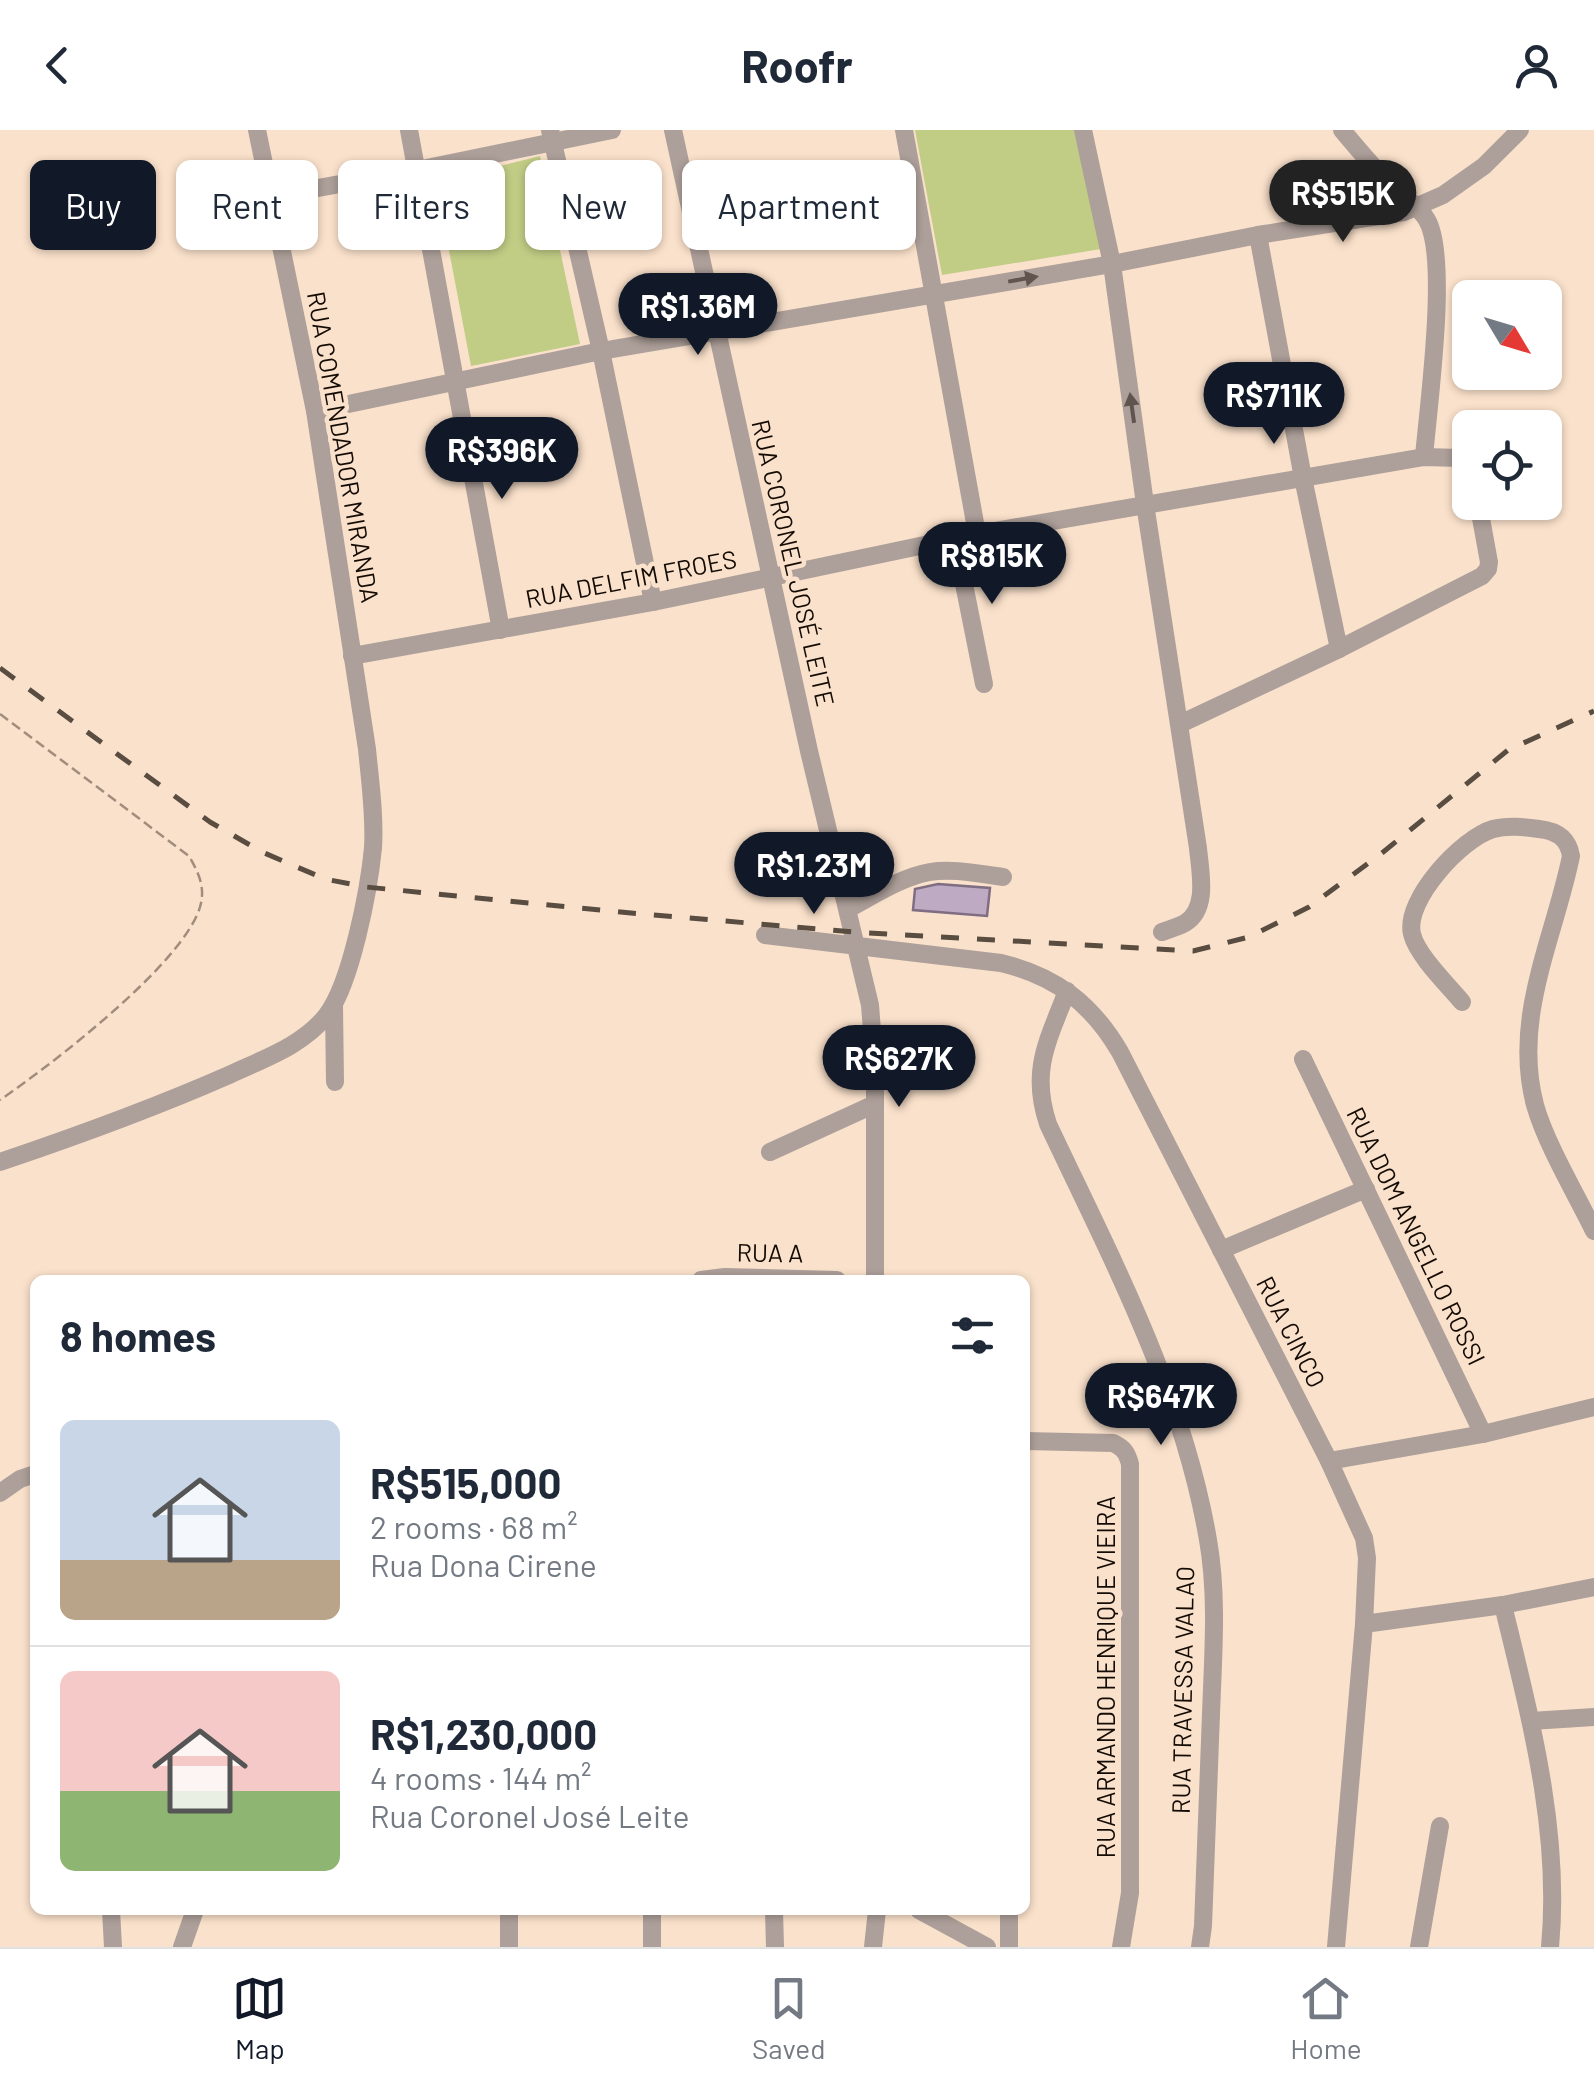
<!DOCTYPE html>
<html lang="en">
<head>
<meta charset="utf-8">
<style>
  body { margin:0; font-family:Barlow,sans-serif; background:#f2f2f3; color:#1f2937; height:100vh; display:flex; flex-direction:column; font-size:38px; white-space:nowrap }
  * { box-sizing:border-box; margin:0 }
  p { font-size:32px; color:#747a83 }
  .icon { flex:none; width:55px; height:55px; fill:none; stroke:currentColor; stroke-width:2; stroke-linecap:round; stroke-linejoin:round }
  .map { position:relative; flex:1; overflow:hidden }
  .drawer { position:absolute; left:30px; top:1145px; width:1000px; height:640px; display:flex; flex-direction:column; background:#fff; border-radius:15px; box-shadow:0 2px 8px #0004 }
  .drawer>* { flex:none }
  .banner { position:absolute; left:30px; top:30px; width:1000px; height:90px; display:flex; gap:20px }
  .needle { width:65px; rotate:128deg }
  .controls { position:absolute; left:1452px; top:150px; display:grid; gap:20px }
  .controls a { display:grid; place-items:center; width:110px; height:110px; border-radius:15px; background:#fff; box-shadow:0 2px 8px #0004; font-size:50px }
  .price { position:absolute; translate:-50% -85px; padding:0 22px; border-radius:35px; background:#111827; color:#fff; font-size:32px; line-height:65px; filter:drop-shadow(0 2px 5px #0008) }
  .price::after { content:''; position:absolute; left:50%; top:60px; width:30px; height:22px; margin-left:-15px; background:inherit; clip-path:polygon(0 0,100% 0,50% 100%) }
  .price.on { background:#222; color:#fff }
  ul { padding:0; list-style:none }
  li { display:flex; align-items:center; gap:30px; height:250px; padding:0 30px }
  li+li { border-top:2px solid #e0e1e3 }
  li span { display:grid; place-items:center; flex:none; width:280px; height:200px; border-radius:15px; color:#555 }
  li>.icon { margin-inline-start:auto }
  span .icon { width:120px; height:120px; fill:#fffc; stroke-width:1 }
  li b { font-size:42px }
  h2 { display:flex; justify-content:space-between; align-items:center; height:120px; padding:0 30px; font-size:42px }
  .chip { padding:0 35px; border-radius:15px; background:#fff; box-shadow:0 2px 8px #0004; font-size:35px; line-height:90px }
  .chip.on { background:#111827; color:#fff }
  header { display:flex; justify-content:space-between; align-items:center; height:130px; padding:0 30px; background:#fff; font-size:45px; font-weight:700 }
  .dock { display:flex; justify-content:space-around; align-items:center; height:140px; border-top:2px solid #e0e1e3; background:#fff; font-size:28px; color:#747a83 }
  .dock a { display:grid; justify-items:center; gap:5px }
  .dock .on { color:#111827 }
  .map>svg:first-child { display:block }
</style>
</head>
<body>
<header><svg class="icon" aria-label="back" viewBox="0 0 24 24"><path d="M15 5l-7 7 7 7"/></svg>Roofr<svg class="icon" aria-label="person" viewBox="0 0 24 24"><circle cx="12" cy="8" r="4"/><path d="M4 21q1-7 8-7t8 7"/></svg></header>
<div class="map">
<svg width="1594" height="1817" viewBox="0 0 1594 1817">
  <rect width="100%" height="100%" fill="#fae1cb"/>
  <g fill="#c1cc85">
    <path d="M915 0H1074L1101 119 942 145Z"/>
    <path d="M540 26 580 214 471 236 436 52Z"/>
  </g>
  <path fill="#beabc3" stroke="#7f6d83" stroke-width="2.5" d="M938 754 990 758 987 786 913 780 915 759Z"/>
  <g fill="none" stroke-linecap="round" stroke-linejoin="round">
    <path stroke="#a08d7d" stroke-width="2.5" stroke-dasharray="10 5" stroke-linecap="butt" d="M0 584 189 726C198 742 206 757 200 777 183 834 51 935 0 970"/>
    <g stroke="#ad9f99" stroke-width="18">
      <path d="M409 0 501 500"/>
      <path d="M550 0 601 221 653 472"/>
      <path d="M673 0 809 621 870 875 875 939V1150"/>
      <path d="M904 0 977 404"/>
      <path d="M1083 0 1112 134 1145 374 1198 718C1200 741 1209 779 1185 793 1178 797 1170 799 1162 802"/>
      <path d="M1342 0C1357 18 1372 36 1388 52 1400 64 1418 75 1427 90 1449 128 1428 278 1424 327"/>
      <path d="M197 80 417 40 612 0"/>
      <path d="M1258 105 1303 348 1339 519"/>
      <path d="M315 281 601 221 1112 134 1258 105 1404 82 1443 65 1484 36 1520 0"/>
      <path d="M955 409 984 554"/>
      <path d="M352 526 653 472 977 404 1424 327 1460 328 1470 339"/>
      <path d="M1180 594 1339 519 1482 446 1488 439 1489 432 1478 372"/>
      <path d="M848 779C873 766 901 747 930 742 953 738 979 744 1003 747"/>
      <path d="M765 805 1001 833C1056 846 1092 874 1120 922L1329 1331 1364 1408 1367 1428 1364 1494 1336 1817"/>
      <path d="M1067 861C1048 911 1030 940 1048 994 1111 1128 1183 1262 1208 1410 1218 1466 1213 1526 1211 1584 1209 1654 1206 1725 1203 1796L1200 1817"/>
      <path d="M1462 872C1447 854 1417 825 1412 804 1404 770 1462 708 1493 699 1508 695 1524 697 1539 699 1557 701 1568 708 1571 726 1554 809 1512 888 1535 975 1546 1014 1576 1064 1594 1101"/>
      <path d="M334 876 335 952"/>
      <path d="M1303 929 1483 1304"/>
      <path d="M770 1022 875 974"/>
      <path d="M0 1032C77 1006 154 978 229 945 263 929 302 916 326 886 351 855 369 759 373 718 375 685 370 651 367 619L315 281 257 0"/>
      <path d="M1221 1120 1366 1059"/>
      <path d="M701 1150 725 1147 837 1150"/>
      <path d="M1025 1311 1113 1313C1124 1318 1127 1323 1130 1334V1763L1121 1817"/>
      <path d="M1329 1331 1483 1304 1594 1277"/>
      <path d="M0 1363 20 1349 35 1344"/>
      <path d="M1503 1475C1530 1587 1561 1701 1550 1817"/>
      <path d="M1364 1494 1503 1475 1594 1457"/>
      <path d="M1531 1591 1594 1587"/>
      <path d="M111 1780 113 1817"/>
      <path d="M774 1780 775 1817"/>
      <path d="M919 1780 987 1817"/>
      <path d="M182 1817 195 1780"/>
      <path d="M509 1817V1780"/>
      <path d="M652 1817V1780"/>
      <path d="M873 1817 877 1780"/>
      <path d="M1009 1817V1780"/>
      <path d="M1419 1817 1440 1696"/>
    </g>
    <path stroke="#594c40" stroke-width="5" stroke-dasharray="18 18" stroke-linecap="butt" d="M0 538 210 692 262 722 325 749 366 757 631 783 853 802 1193 821 1249 807 1309 777 1382 723 1508 620 1594 581"/>
  </g>
  <defs><path id="oneway-solid" d="M-6-.8H1V-3.2L6.5 0L1 3.2V.8H-6Z" transform="scale(2.5)"/></defs>
  <g fill="#60554e">
    <use href="#oneway-solid" transform="translate(1023 149) rotate(-10)"/>
    <use href="#oneway-solid" transform="translate(1132 278) rotate(-98)"/>
  </g>
  <g text-anchor="middle" stroke-width="9" stroke-linejoin="round" paint-order="stroke">
    <g font-size="25" fill="#130b04" stroke="#fae1cb">
      <text transform="translate(343 317) rotate(80)" y="9">RUA COMENDADOR MIRANDA</text>
      <text transform="translate(793 433) rotate(77)" y="9">RUA CORONEL JOSÉ LEITE</text>
      <text transform="translate(631 449) rotate(-11)" y="9">RUA DELFIM FROES</text>
      <text transform="translate(1416 1106) rotate(64)" y="9">RUA DOM ANGELLO ROSSI</text>
      <text transform="translate(770 1123) rotate(1)" y="9">RUA A</text>
      <text transform="translate(1291 1202) rotate(63)" y="9">RUA CINCO</text>
      <text transform="translate(1106 1547) rotate(-90)" y="9">RUA ARMANDO HENRIQUE VIEIRA</text>
      <text transform="translate(1183 1560) rotate(-89)" y="9">RUA TRAVESSA VALAO</text>
    </g>
  </g>
</svg>
<div class="controls">
<a><svg class="needle" viewBox="-14 -14 28 28"><path d="M0-13l5 13h-10z" fill="#e53935"/><path d="M0 13l5-13h-10z" fill="#747a83"/></svg></a>
<a><svg class="icon" aria-label="locate" viewBox="0 0 24 24"><circle cx="12" cy="12" r="6"/><path d="M12 2v4M12 18v4M2 12h4M18 12h4"/></svg></a>
</div>
<b class="price on" style="left:1343px;top:115px">R$515K</b>
<b class="price" style="left:698px;top:228px">R$1.36M</b>
<b class="price" style="left:1274px;top:317px">R$711K</b>
<b class="price" style="left:502px;top:372px">R$396K</b>
<b class="price" style="left:992px;top:477px">R$815K</b>
<b class="price" style="left:814px;top:787px">R$1.23M</b>
<b class="price" style="left:899px;top:980px">R$627K</b>
<b class="price" style="left:1161px;top:1318px">R$647K</b>
<div class="banner">
<a class="chip on">Buy</a>
<a class="chip">Rent</a>
<a class="chip">Filters</a>
<a class="chip">New</a>
<a class="chip">Apartment</a>
</div>
<section class="drawer">
<h2>8 homes<svg class="icon" aria-label="filters" viewBox="0 0 24 24"><path d="M4 7h16M4 17h16"/><circle cx="9" cy="7" r="2"/><circle cx="15" cy="17" r="2"/></svg></h2>
<ul>
<li><span style="background:linear-gradient(#c9d6e8 70%,#b9a48a 0)"><svg class="icon" aria-label="home" viewBox="0 0 24 24"><path d="M3 11l9-7 9 7M6 9v11h12V9"/></svg></span><div><b>R$515,000</b><p>2 rooms · 68 m²</p><p>Rua Dona Cirene</p></div></li>
<li><span style="background:linear-gradient(#f6c9c9 60%,#8fb573 0)"><svg class="icon" aria-label="home" viewBox="0 0 24 24"><path d="M3 11l9-7 9 7M6 9v11h12V9"/></svg></span><div><b>R$1,230,000</b><p>4 rooms · 144 m²</p><p>Rua Coronel José Leite</p></div></li>
</ul>
</section>
</div>
<nav class="dock">
<a class="on"><svg class="icon" aria-label="map" viewBox="0 0 24 24"><path d="M3 6l6-2 6 2 6-2v14l-6 2-6-2-6 2zM9 4v14M15 6v14"/></svg>Map</a>
<a><svg class="icon" aria-label="saved" viewBox="0 0 24 24"><path d="M7 4h10v16l-5-4-5 4z"/></svg>Saved</a>
<a><svg class="icon" aria-label="home" viewBox="0 0 24 24"><path d="M3 11l9-7 9 7M6 9v11h12V9"/></svg>Home</a>
</nav>
</body>
</html>
